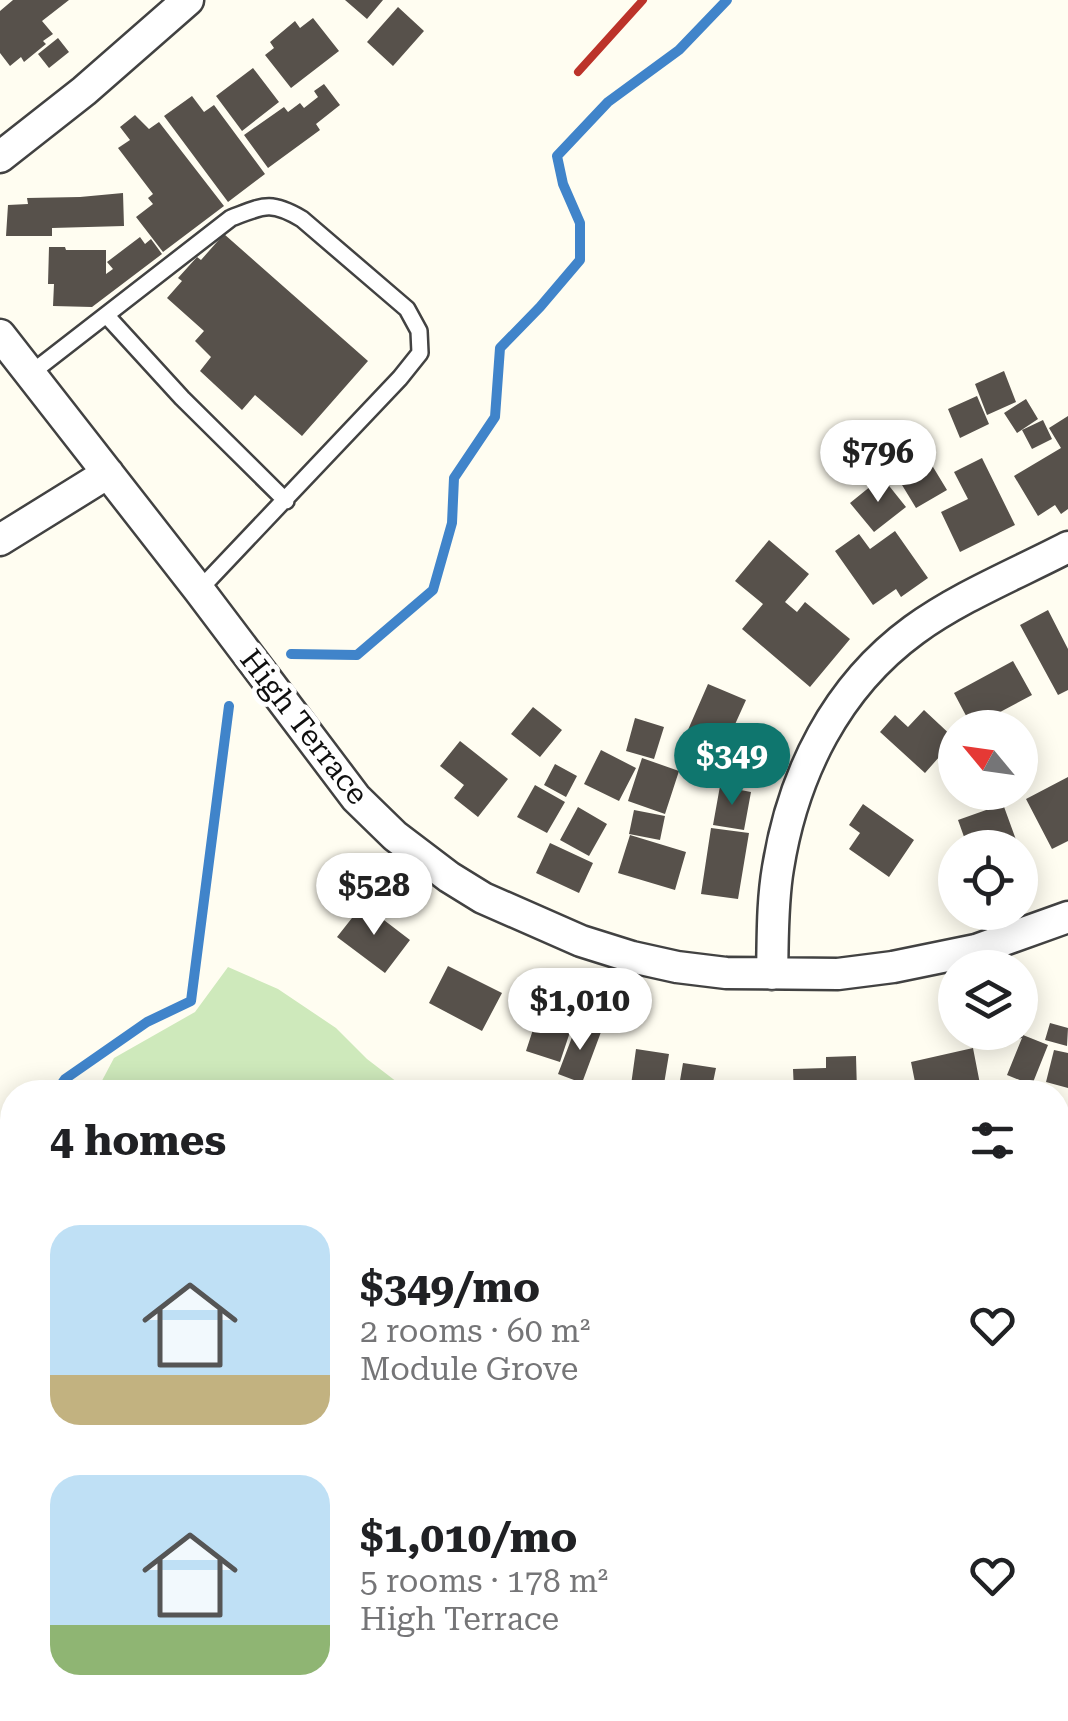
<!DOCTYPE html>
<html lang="en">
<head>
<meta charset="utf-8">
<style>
	:root { --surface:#fff; --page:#f6f6f6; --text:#202124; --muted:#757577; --accent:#0f766e }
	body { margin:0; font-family:"Roboto Serif",serif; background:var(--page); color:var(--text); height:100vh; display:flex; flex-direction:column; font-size:38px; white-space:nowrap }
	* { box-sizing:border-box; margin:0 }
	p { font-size:32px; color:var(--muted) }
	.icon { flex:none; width:55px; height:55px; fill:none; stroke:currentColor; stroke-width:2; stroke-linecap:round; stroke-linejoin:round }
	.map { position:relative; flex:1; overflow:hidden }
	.side { position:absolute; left:0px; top:1080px; width:1070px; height:642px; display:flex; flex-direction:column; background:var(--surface); border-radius:40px 40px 0 0; box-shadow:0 5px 25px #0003 }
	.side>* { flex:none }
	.needle { width:65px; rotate:299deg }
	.fabs { position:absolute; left:938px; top:710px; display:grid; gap:20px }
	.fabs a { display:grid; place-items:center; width:100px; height:100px; border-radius:50%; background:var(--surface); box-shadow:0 5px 25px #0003; font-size:50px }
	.price { position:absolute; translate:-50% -85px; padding:0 22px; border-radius:35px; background:#fff; color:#222; font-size:32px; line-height:65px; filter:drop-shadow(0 2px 5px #0008) }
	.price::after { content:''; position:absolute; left:50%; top:60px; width:30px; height:22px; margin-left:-15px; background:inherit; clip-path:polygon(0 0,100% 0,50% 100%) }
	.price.current { background:var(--accent); color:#fff }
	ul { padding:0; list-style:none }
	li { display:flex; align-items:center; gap:30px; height:250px; padding:0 50px }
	li span { display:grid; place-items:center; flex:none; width:280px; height:200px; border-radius:30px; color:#555 }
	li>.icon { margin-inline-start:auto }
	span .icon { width:120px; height:120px; fill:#fffc; stroke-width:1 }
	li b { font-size:42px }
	h2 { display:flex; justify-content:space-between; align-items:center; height:120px; padding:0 50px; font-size:42px }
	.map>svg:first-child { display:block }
	.green { fill:#cee9bb }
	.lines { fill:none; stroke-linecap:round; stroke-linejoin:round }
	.stream { stroke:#4084ca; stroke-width:10 }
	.building { fill:#57514b }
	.service-casing { stroke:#424242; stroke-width:20 }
	.minor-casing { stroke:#424242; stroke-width:35 }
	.trunk-casing { stroke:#202020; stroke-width:55 }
	.service { stroke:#fff; stroke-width:15 }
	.minor { stroke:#fff; stroke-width:30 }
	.trunk { stroke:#f2c964; stroke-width:50 }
	.rail { stroke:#bc332a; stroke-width:8 }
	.labels { text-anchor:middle; stroke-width:10; stroke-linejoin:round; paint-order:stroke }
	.street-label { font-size:30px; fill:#0f0f0f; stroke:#fff }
</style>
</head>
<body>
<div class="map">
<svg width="1068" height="1721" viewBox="0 0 1068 1721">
	<rect width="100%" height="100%" fill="#fffdf1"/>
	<path class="green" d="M228 967 278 989 336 1028 367 1059 410 1092H96L114 1058 195 1012Z
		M1058 1180 1068 1182V1284H1058Z"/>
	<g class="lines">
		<path class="stream" d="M291 654 357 655 433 590 452 523 454 478 495 417 500 348 540 307 580 260V223L563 184 557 156 608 102 679 50 727 0
			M56 1092 65 1079 147 1022 191 1001 229 706
			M0 1171 12 1154"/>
	</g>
	<path class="building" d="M13 0H69L42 21 53 34 43 41 46 44 24 62 21 57 10 66 0 53V11Z
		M345 0H383L367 19Z
		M398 7 424 31 393 66 367 42Z
		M313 18 339 51 291 88 265 55 274 48 270 42 295 21 300 28Z
		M58 38 69 52 49 68 38 54Z
		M253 68 279 102 242 131 216 96Z
		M324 84 340 105 316 124 320 130 268 168 244 135 284 107 288 112 300 103 304 108 318 97 314 91Z
		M192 96 204 112 214 105 265 174 228 202 164 116Z
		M135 115 149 129 159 122 224 206 163 252 136 217 153 204 148 198 153 194 118 148 130 140 120 127Z
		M123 193 124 226 52 228V236H6L8 205 28 204 27 198 80 197Z
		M224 234 368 361 302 436 255 395 242 410 200 371 211 357 195 341 204 331 167 298 182 281 178 278 197 257 201 260Z
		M140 237 145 244 151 239 162 254 92 307 53 306 54 284H48L49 247H65L66 250H106V274L113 269 107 262Z
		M1004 371 1016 402 987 415 975 384Z
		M977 396 989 424 960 438 948 409Z
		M1026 399 1038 419 1017 433 1004 413Z
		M1068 416V509L1061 514 1055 505 1038 516 1014 476 1061 448 1049 428Z
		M1043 420 1052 439 1032 449 1022 430Z
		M982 458 1015 525 960 552 941 512 968 499 954 472Z
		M930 462 947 490 916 508 899 480Z
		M882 477 906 507 874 532 850 503Z
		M895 531 928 578 901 597 896 589 873 605 835 551 859 534 870 549Z
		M769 540 809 574 785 602 797 612 805 602 850 639 810 687 742 629 763 604 735 581Z
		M1048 610 1068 649V690L1058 695 1020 625Z
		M1013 661 1032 695 972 727 954 693Z
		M708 684 746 700 732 731 776 750 764 776 758 773 756 777 710 757 713 752 684 739Z
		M533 707 562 730 540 757 511 734Z
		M924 710 955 739 925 773 880 732 895 715 908 727Z
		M635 718 664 727 654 759 626 751Z
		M460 741 508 779 478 817 454 798 464 785 440 766Z
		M601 750 636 768 619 801 584 784Z
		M642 758 679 771 665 814 628 801Z
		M555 764 577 776 566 797 544 785Z
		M1068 777V841L1052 849 1026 799Z
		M535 785 565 802 547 833 517 817Z
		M720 786 751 792 744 830 713 825Z
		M863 804 914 840 889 877 849 849 860 833 849 825Z
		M1003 804 1019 848H968L958 820Z
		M578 807 607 824 589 856 560 840Z
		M634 810 665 816 660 840 629 834Z
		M711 828 749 833 738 899 701 894Z
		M630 835 686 852 675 890 618 873Z
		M550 843 593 863 579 893 536 873Z
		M363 904 410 940 385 973 337 937Z
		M448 966 502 993 482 1031 429 1003Z
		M543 999 577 1011 560 1062 526 1051Z
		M1050 1023 1068 1028 1067 1046 1045 1040Z
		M577 1024 601 1032 582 1083 558 1074Z
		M996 1032H1021L1022 1037 1023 1035 1048 1045 1032 1085 1007 1075 1022 1038 998 1043Z
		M973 1048 980 1084 941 1092H917L911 1062Z
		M636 1049 669 1054 663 1090 631 1085Z
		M1054 1050 1068 1053V1088L1046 1082Z
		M856 1056 857 1092H794L793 1069 826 1068V1057Z
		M683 1063 716 1068 711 1092H678Z
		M1068 1129V1164L1065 1167 1058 1158V1138Z
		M1068 1643V1685H1058V1644Z
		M913 1710H945L941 1721 924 1719 925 1716 912 1713Z"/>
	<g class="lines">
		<g class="service-casing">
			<path id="service" d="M107 316 182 398 286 501
				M30 374 231 218C263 206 270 200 302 219L407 309 419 331 420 353 400 378 199 590"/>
		</g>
		<g class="minor-casing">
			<path id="minor" d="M0 157 84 91 188 0
				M0 335 199 590 356 798 395 836 449 877 483 898 581 941 632 957 677 967 726 973 838 974 893 967 976 950 1068 917
				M0 540 108 473
				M772 974C773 939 772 903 778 868 793 774 836 687 914 630 959 597 1018 573 1068 547
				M0 1712 42 1721"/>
		</g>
		<g class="trunk-casing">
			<path id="trunk" d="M0 1457 12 1460
				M1058 1598H1068"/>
		</g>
		<use href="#service" class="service"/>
		<use href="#minor" class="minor"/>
		<use href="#trunk" class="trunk"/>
		<path class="rail" d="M578 72 643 0"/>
	</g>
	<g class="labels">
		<g class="street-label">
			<text transform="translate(304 727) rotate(52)" y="10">High Terrace</text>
		</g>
	</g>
</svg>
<div class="fabs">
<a><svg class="needle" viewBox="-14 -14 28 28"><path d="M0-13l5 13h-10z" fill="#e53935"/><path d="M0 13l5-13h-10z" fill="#757577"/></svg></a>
<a><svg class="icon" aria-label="locate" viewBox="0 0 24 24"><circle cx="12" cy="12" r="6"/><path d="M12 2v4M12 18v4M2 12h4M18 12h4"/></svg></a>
<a><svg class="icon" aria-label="layers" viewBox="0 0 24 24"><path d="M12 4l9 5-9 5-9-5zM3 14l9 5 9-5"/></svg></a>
</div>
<b class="price" style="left:878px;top:505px">$796</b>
<b class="price current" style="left:732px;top:808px">$349</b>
<b class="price" style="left:374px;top:938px">$528</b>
<b class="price" style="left:580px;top:1053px">$1,010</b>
<section class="side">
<h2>4 homes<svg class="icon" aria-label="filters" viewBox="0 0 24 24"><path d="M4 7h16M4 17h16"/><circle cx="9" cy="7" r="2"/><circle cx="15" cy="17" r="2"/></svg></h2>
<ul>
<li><span style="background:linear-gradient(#bfe0f5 75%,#c2b280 0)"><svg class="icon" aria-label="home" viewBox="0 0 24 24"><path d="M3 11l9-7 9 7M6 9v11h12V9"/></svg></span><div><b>$349/mo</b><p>2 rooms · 60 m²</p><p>Module Grove</p></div><svg class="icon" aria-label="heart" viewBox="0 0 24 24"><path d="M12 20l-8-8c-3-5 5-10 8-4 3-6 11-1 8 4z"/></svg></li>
<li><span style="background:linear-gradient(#bfe0f5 75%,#8fb573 0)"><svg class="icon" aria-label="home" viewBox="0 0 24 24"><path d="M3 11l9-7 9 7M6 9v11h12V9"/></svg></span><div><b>$1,010/mo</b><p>5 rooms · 178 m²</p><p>High Terrace</p></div><svg class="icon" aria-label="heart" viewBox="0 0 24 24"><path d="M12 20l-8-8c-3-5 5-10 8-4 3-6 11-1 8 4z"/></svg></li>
</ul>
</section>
</div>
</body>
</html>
